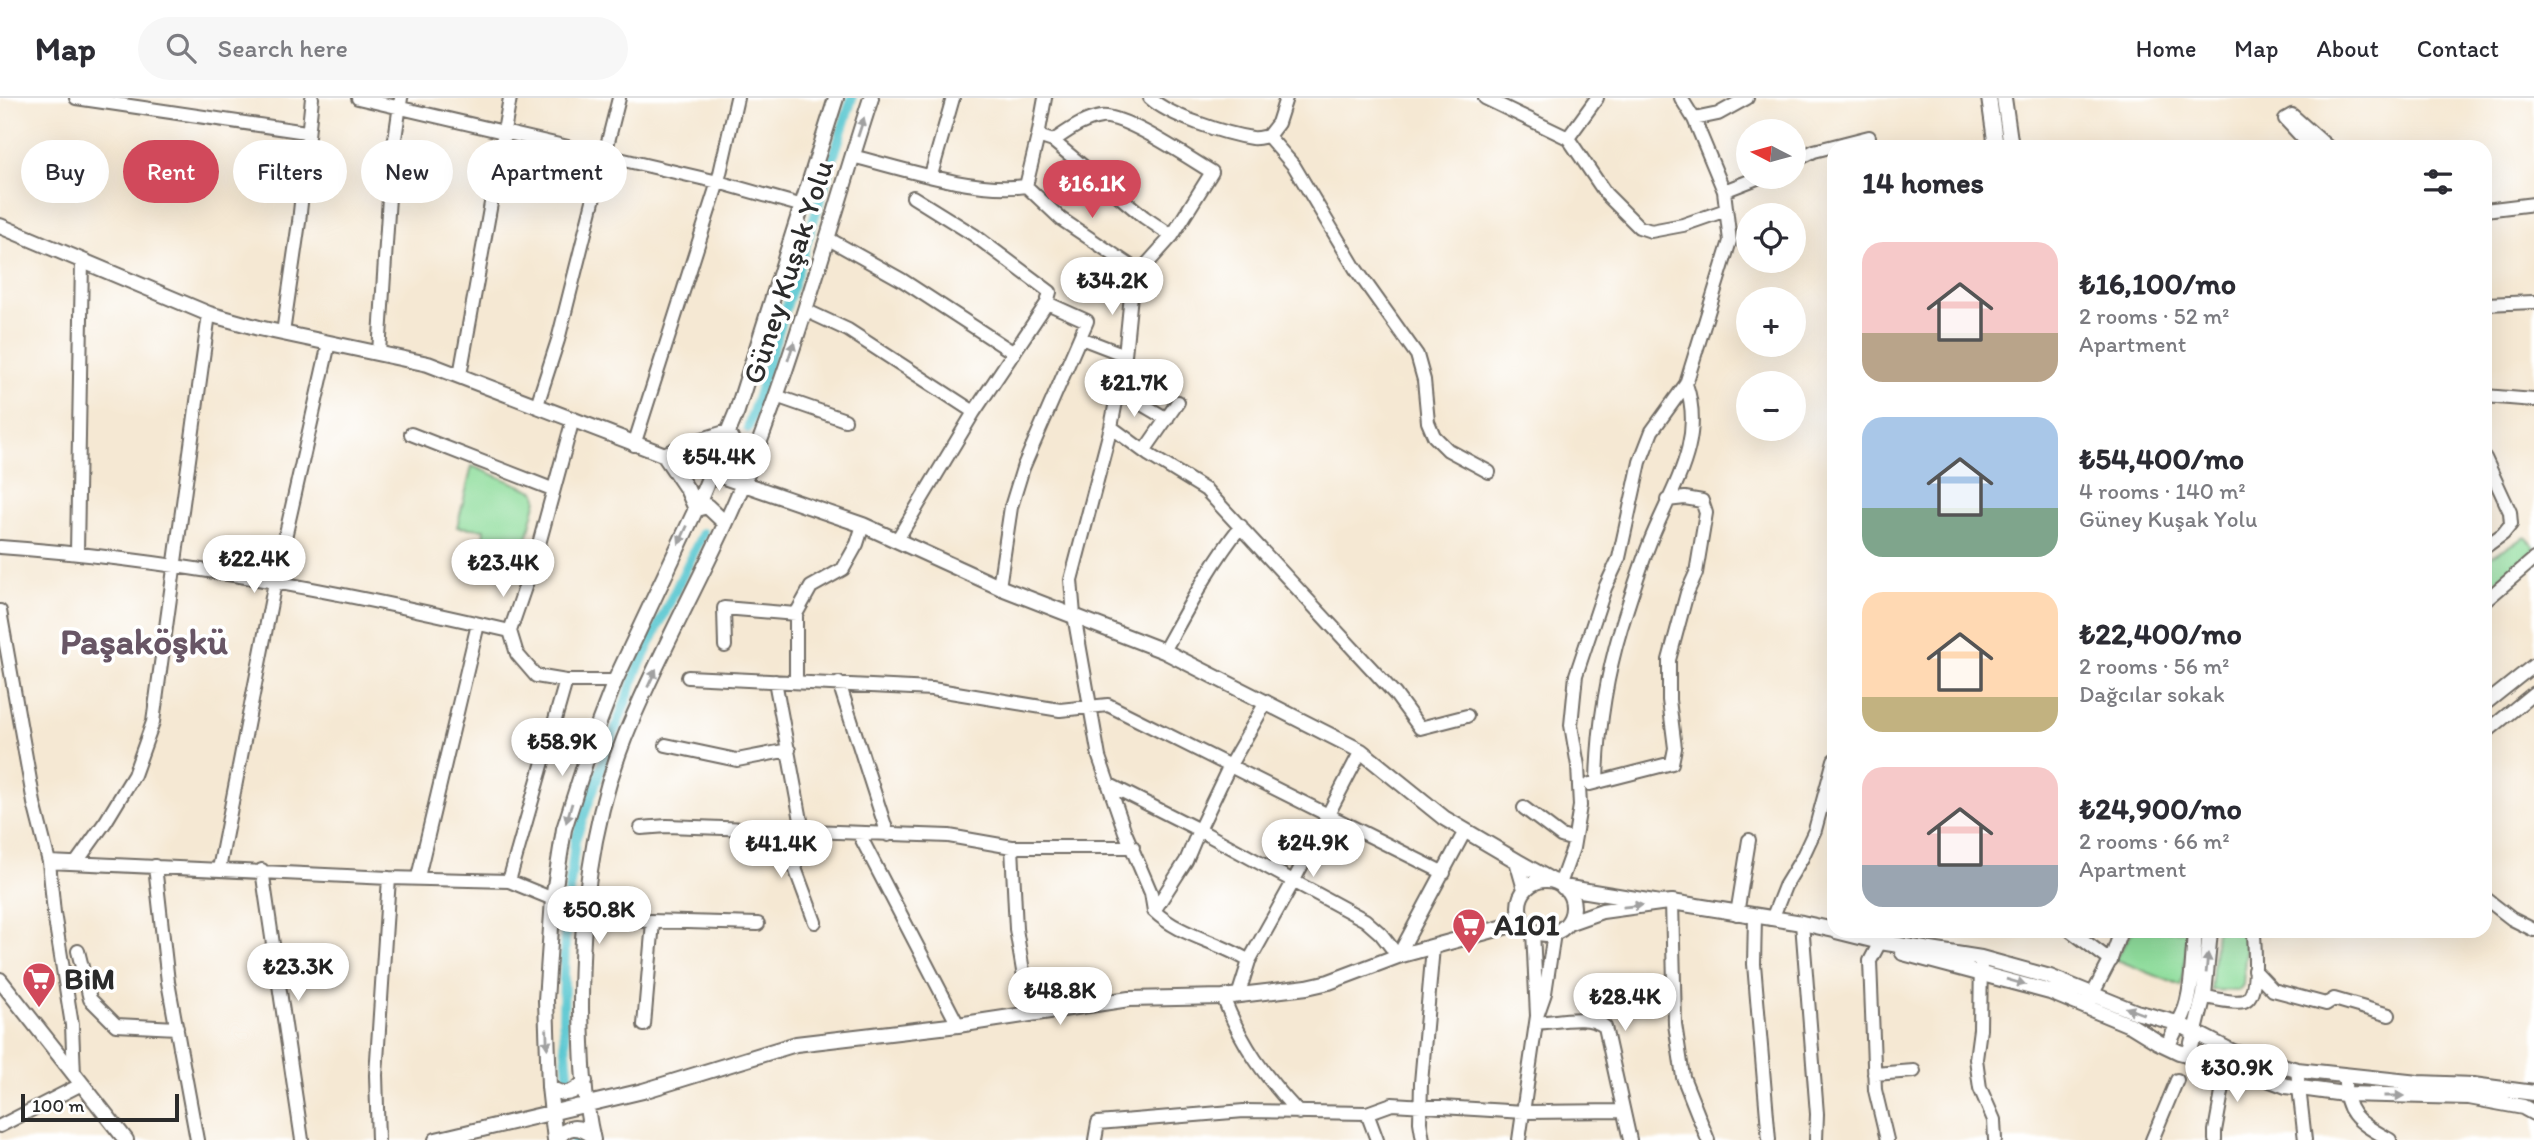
<!DOCTYPE html>
<html lang="en">
<head>
<meta charset="utf-8">
<style>
	:root { --surface:#fff; --page:#f7f7f7; --text:#2b2b33; --muted:#7c7c81; --line:#e1e1e2; --accent:#d1495b }
	body { margin:0; font-family:Itim,sans-serif; background:var(--page); color:var(--text); height:100vh; display:flex; flex-direction:column; font-size:26px; white-space:nowrap }
	* { box-sizing:border-box; margin:0 }
	p { font-size:23px; color:var(--muted) }
	.icon { flex:none; width:38px; height:38px; fill:none; stroke:currentColor; stroke-width:2; stroke-linecap:round; stroke-linejoin:round }
	.map { position:relative; flex:1; overflow:hidden }
	.details { position:absolute; left:1827px; top:42px; width:665px; height:798px; display:flex; flex-direction:column; background:var(--surface); border-radius:21px; box-shadow:0 7px 28px #0002 }
	.details>* { flex:none }
	.banner { position:absolute; left:21px; top:42px; width:665px; height:63px; display:flex; gap:14px }
	.needle { width:46px; rotate:276deg }
	.buttons { position:absolute; left:1736px; top:21px; display:grid; gap:14px }
	.buttons a { display:grid; place-items:center; width:70px; height:70px; border-radius:50%; background:var(--surface); box-shadow:0 7px 28px #0002; font-size:35px }
	.scale { position:absolute; left:21px; bottom:18px; width:158px; box-sizing:border-box; padding-left:7px; border:4px solid #2b2b2b; border-top:0; font-size:19px; line-height:24px; white-space:nowrap; color:#2b2b2b; -webkit-text-stroke:5px #fff; paint-order:stroke }
	.price { position:absolute; translate:-50% -60px; padding:0 16px; border-radius:24px; background:#fff; color:#222; font-size:23px; line-height:46px; filter:drop-shadow(0 2px 4px #0008) }
	.price::after { content:''; position:absolute; left:50%; top:42px; width:21px; height:16px; margin-left:-10px; background:inherit; clip-path:polygon(0 0,100% 0,50% 100%) }
	.price.selected { background:var(--accent); color:#fff }
	ul { padding:0; list-style:none }
	li { display:flex; align-items:center; gap:21px; height:175px; padding:0 35px }
	li span { display:grid; place-items:center; flex:none; width:196px; height:140px; border-radius:21px; color:#555 }
	li>.icon { margin-inline-start:auto }
	span .icon { width:84px; height:84px; fill:#fffc; stroke-width:1 }
	li b { font-size:30px }
	h2 { display:flex; justify-content:space-between; align-items:center; height:84px; padding:0 35px; font-size:30px }
	.pill { padding:0 24px; border-radius:32px; background:var(--surface); box-shadow:0 7px 28px #0002; font-size:24px; line-height:63px }
	.pill.selected { background:var(--accent); color:#fff }
	header { display:flex; align-items:center; gap:42px; box-sizing:border-box; height:98px; padding:0 35px; background:var(--surface); border-bottom:2px solid var(--line) }
	header strong { font-size:33px }
	nav { display:flex; gap:38px; margin-inline-start:auto; font-size:24px }
	.search { width:490px; height:63px; background:var(--page); display:flex; align-items:center; gap:18px; box-sizing:border-box; padding:0 24px; border-radius:38px; color:var(--muted); font-size:26px }
	.map>svg:first-child { display:block }
	.green { fill:#8fdd9c; stroke:#5d8464; stroke-width:2 }
	.lines { fill:none; stroke-linecap:round; stroke-linejoin:round }
	.canal { stroke:#5bc8d1; stroke-width:10 }
	.minor-casing { stroke:#726d66; stroke-width:16 }
	.major-casing { stroke:#726d66; stroke-width:18 }
	.minor { stroke:#fff; stroke-width:12 }
	.major { stroke:#fff; stroke-width:14 }
	.oneway { fill:#a0a0a0 }
	.labels { text-anchor:middle; stroke-width:7; stroke-linejoin:round; paint-order:stroke }
	.street-label { font-size:30px; fill:#2b2b2b; stroke:#fff }
	.poi-label { font-size:30px; font-weight:bold; fill:#2b2b2b; stroke:#fff; text-anchor:start }
	.district-label { font-size:37px; font-weight:bold; fill:#685665; stroke:#fff }
</style>
</head>
<body>
<header>
<strong>Map</strong>
<div class="search"><svg class="icon" aria-label="search" viewBox="0 0 24 24"><circle cx="10" cy="10" r="6"/><path d="M15 15l6 6"/></svg>Search here</div>
<nav><a>Home</a><a>Map</a><a>About</a><a>Contact</a></nav>
</header>
<div class="map">
<svg width="2534" height="1042" viewBox="0 0 2534 1042">
	<rect width="100%" height="100%" fill="#fff"/>
	<filter id="ink" filterUnits="userSpaceOnUse"><feTurbulence type="fractalNoise" baseFrequency=".0143" numOctaves="2"/><feDisplacementMap in="SourceGraphic" scale="14" xChannelSelector="R" yChannelSelector="G"/><feConvolveMatrix kernelMatrix="1 2 1 2 8 2 1 2 1" color-interpolation-filters="sRGB"/></filter>
	<filter id="wash" filterUnits="userSpaceOnUse"><feTurbulence type="fractalNoise" baseFrequency=".00686" numOctaves="4" result="noise"/><feDisplacementMap in="SourceGraphic" scale="28" xChannelSelector="R" yChannelSelector="G"/><feGaussianBlur stdDeviation="1.57" result="paint"/><feColorMatrix in="noise" values="0 0 0 0 0 0 0 0 0 0 0 0 0 0 0 0 0 1.4 0 .05"/><feComposite in="paint" operator="in"/></filter>
	<g filter="url(#wash)">
		<rect width="100%" height="100%" fill="#f5e8d3"/>
		<path class="green" d="M472 368 536 394 537 401 524 453 483 443 484 431 457 429Z
			M2526 439 2534 448V452L2485 491V461Z
			M2133 833H2189L2181 888 2115 861Z
			M2216 833H2247L2243 887 2238 893 2211 892Z"/>
		<g class="lines">
			<path class="canal" d="M748 330 852 0
				M569 985 563 920 565 834 575 742 637 572 703 435
				M574 1038 575 1042"/>
		</g>
	</g>
	<g filter="url(#ink)">
		<g class="lines">
			<g class="minor-casing">
				<path id="minor" d="M76 0 306 34
					M358 0 718 84 803 108
					M1045 0 1038 38 1053 43 1144 119 1172 138
					M1150 0C1169 18 1226 36 1252 40 1257 41 1263 39 1268 38L1278 25 1286 0
					M1485 0 1568 40 1606 96 1639 129 1651 133 1683 127 1726 112
					M1694 21 1718 16 1747 0
					M1268 38 1294 68 1355 170 1417 257 1424 282 1428 324 1434 338 1448 352 1489 374
					M1568 40 1597 0
					M1053 43C1068 33 1082 22 1101 19 1123 15 1190 61 1212 74L1172 138 1147 166 1131 197 1125 257 1111 329 1071 482 1074 517 1099 659 1125 734 1151 795 1154 813C1180 838 1218 843 1249 863
					M2311 49 2285 21 2292 17 2328 49
					M852 58C904 71 974 95 1026 88L1038 38
					M1794 63 1814 53 1869 39
					M931 77 953 0
					M1026 88 1061 121 1141 175
					M1724 93 1760 79
					M2485 112 2534 106
					M827 140 902 182 1014 255
					M2485 206 2534 204
					M805 212 848 232 974 314
					M283 235 299 124 312 0
					M1081 240 1125 257
					M379 255 391 68 401 0
					M460 277 510 0
					M1118 292 1167 321
					M776 298 845 322
					M2485 298 2534 302
					M537 307 558 242 619 0
					M573 321 536 457 510 533 517 556 536 578 566 583H615
					M1111 329 1149 357 1206 392 1395 596 1420 630 1467 618
					M411 336 552 391
					M634 347 718 84 737 0
					M1144 353 1178 304
					M2485 360 2510 414 2511 426 2503 436 2485 449
					M897 442 974 314 1047 205 1050 194 974 137 913 99
					M0 449C172 461 342 494 510 533
					M77 454 82 162
					M999 489 1011 409 1023 370 1087 223 1047 205
					M2485 503 2534 461
					M0 513 34 705 49 764 54 815 72 927 74 977
					M725 548 724 510 796 516
					M1164 553C1188 510 1210 467 1241 428
					M688 579 932 591 1060 612 1108 607 1444 775
					M775 583 803 733
					M796 583V516L811 489 843 471 857 446 863 427
					M839 585 888 737
					M2485 606 2534 567
					M2485 635 2534 595
					M666 647 737 662 789 652
					M1597 684C1598 633 1606 580 1621 530 1630 501 1639 472 1650 444 1671 391 1706 344 1686 286
					M1108 686 1199 732 1365 822 1381 836 1398 858 1465 733
					M1590 686 1672 665 1675 650 1669 602V562L1687 495 1696 475 1706 415 1702 403 1685 400 1667 402
					M1524 710 1561 738 1574 742
					M641 730 667 728 949 738 1012 749H1133
					M785 734V743L815 824
					M859 736 958 927
					M1012 749 1016 831 1030 915
					M49 764 389 780 509 783 553 801
					M76 765 106 723 134 677 153 624 209 216
					M155 768 168 884 197 1042
					M219 771 275 484 329 245
					M262 772 302 1042
					M418 779 478 526
					M509 783 566 583
					M1560 786 1573 750 1580 708 1578 668 1571 627 1576 577 1605 490 1619 460 1640 364 1652 333 1686 286 1730 143 1724 93 1694 21 1681 0
					M2485 800 2512 821 2534 832
					M1672 804 1675 926 1683 979 1708 1042
					M1154 813 1186 763 1199 732 1230 667 1265 606
					M1737 816 1749 742
					M1755 819 1754 866 1769 1042
					M1772 821 1785 788 1802 760 1815 732 1834 662
					M615 822 758 826
					M1802 825 1817 1016 1816 1042
					M1533 833 1537 918 1545 895 1554 835
					M2071 833 2111 863
					M1880 844 1870 863 1875 992 1887 1042
					M78 853 90 901 116 927 177 930
					M1981 860 1980 931 1976 961 1980 990 1994 1022 1995 1042
					M2254 872 2273 892 2326 906 2334 901 2389 917
					M1238 898 1249 863 1293 784 1361 653
					M1223 899C1242 947 1264 978 1299 1015
					M2204 899C2215 900 2233 906 2244 903 2260 898 2254 848 2254 833
					M2089 903 2111 861 2121 833
					M1536 925C1556 924 1589 915 1605 929L1630 1042
					M644 927 653 824
					M2297 972 2305 1042
					M1874 976 1914 973
					M2345 977C2343 1017 2359 1024 2390 1042
					M1367 1015 1377 1042
					M0 1028 82 986
					M378 1042 376 977 389 780
					M1095 1042 1098 1025 1244 1013 1367 1015 1392 1006 1524 1014 1623 1013
					M1423 1042 1420 1024 1421 985 1433 849
					M1519 1042 1537 918
					M2152 1042 2177 982
					M2215 1042V1033L2227 967"/>
			</g>
			<g class="major-casing">
				<path id="major" d="M1989 0 1996 49
					M2004 0 2011 49
					M0 128 209 216 259 230 428 266 712 375 863 427 999 489 1164 553 1361 653 1444 720 1517 763
					M725 425 707 408 696 411 687 391 664 357 689 346 728 334C734 351 743 354 759 346
					M1519 809a27 27 0 1 1 54 0a27 27 0 1 1-54 0Z
					M1563 789 1660 805 1602 813 1568 825
					M1525 791 1517 763 1551 782
					M1660 805 1672 804 1802 825 1834 832
					M1836 833 1880 844 1981 860 2050 879 2136 914 2177 925 2233 954 2297 972 2418 985 2473 987 2534 995
					M1903 855 2050 894 2132 928 2158 944 2179 954 2239 970 2286 988 2344 996 2469 999 2523 1009 2534 1015
					M0 882 126 1042
					M2168 948C2172 937 2178 927 2183 917 2193 896 2193 857 2195 833
					M2189 957 2204 897 2210 833
					M549 989C564 999 574 996 585 983
					M436 1042 643 993 796 946 958 927 1129 901 1223 899 1307 889 1329 884 1398 858 1523 824
					M555 1042 549 989 546 902 553 801 564 731 593 640 615 583 696 411 737 313 836 0
					M557 1042C566 1027 578 1027 592 1037
					M593 1042C583 1000 582 954 581 911 581 818 590 728 624 641 662 546 716 457 753 361 799 243 832 120 871 0"/>
			</g>
			<use href="#minor" class="minor"/>
			<use href="#major" class="major"/>
		</g>
		<defs><path id="oneway-solid" d="M-6-.8H1V-3.2L6.5 0L1 3.2V.8H-6Z" transform="scale(1.75)"/></defs>
		<g class="oneway">
			<use href="#oneway-solid" transform="translate(861 29) rotate(-72)"/>
			<use href="#oneway-solid" transform="translate(791 253) rotate(-72)"/>
			<use href="#oneway-solid" transform="translate(683 437) rotate(115)"/>
			<use href="#oneway-solid" transform="translate(652 580) rotate(-65)"/>
			<use href="#oneway-solid" transform="translate(569 715) rotate(107)"/>
			<use href="#oneway-solid" transform="translate(1633 808) rotate(-6)"/>
			<use href="#oneway-solid" transform="translate(2207 865) rotate(-85)"/>
			<use href="#oneway-solid" transform="translate(2016 884) rotate(16)"/>
			<use href="#oneway-solid" transform="translate(2135 913) rotate(-160)"/>
			<use href="#oneway-solid" transform="translate(547 941) rotate(88)"/>
			<use href="#oneway-solid" transform="translate(2394 998)"/>
		</g>
	</g>
	<defs>
		<g id="supermarket-pin" transform="scale(1.75)"><path d="M0 17L-7.5 6A9.5 9.5 0 1 1 7.5 6Z" fill="#d1495b" stroke="#fff"/><path d="M-6-5.5h2.5l.6 2H6L4.5 2H-2.5L-4.4-4H-6ZM-1.5 3.2a1.3 1.3 0 1 0 .1 0ZM3 3.2a1.3 1.3 0 1 0 .1 0Z" fill="#fff"/></g>
	</defs>
	<g fill-rule="evenodd">
		<use href="#supermarket-pin" x="1469" y="827"/>
		<use href="#supermarket-pin" x="39" y="881"/>
	</g>
	<g class="labels">
		<g class="street-label">
			<text transform="translate(788 174) rotate(-72)" y="10">Güney Kuşak Yolu</text>
		</g>
		<g class="poi-label">
			<text x="1494" y="837">A101</text>
			<text x="64" y="891">BiM</text>
		</g>
		<g class="district-label">
			<text x="144" y="556">Paşaköşkü</text>
		</g>
	</g>
</svg>
<div class="buttons">
<a><svg class="needle" viewBox="-14 -14 28 28"><path d="M0-13l5 13h-10z" fill="#e53935"/><path d="M0 13l5-13h-10z" fill="#7c7c81"/></svg></a>
<a><svg class="icon" aria-label="locate" viewBox="0 0 24 24"><circle cx="12" cy="12" r="6"/><path d="M12 2v4M12 18v4M2 12h4M18 12h4"/></svg></a>
<a>+</a>
<a>−</a>
</div>
<div class="scale">100 m</div>
<b class="price selected" style="left:1092px;top:122px">₺16.1K</b>
<b class="price" style="left:1112px;top:219px">₺34.2K</b>
<b class="price" style="left:1134px;top:321px">₺21.7K</b>
<b class="price" style="left:719px;top:395px">₺54.4K</b>
<b class="price" style="left:254px;top:497px">₺22.4K</b>
<b class="price" style="left:503px;top:501px">₺23.4K</b>
<b class="price" style="left:562px;top:680px">₺58.9K</b>
<b class="price" style="left:1313px;top:781px">₺24.9K</b>
<b class="price" style="left:781px;top:782px">₺41.4K</b>
<b class="price" style="left:599px;top:848px">₺50.8K</b>
<b class="price" style="left:298px;top:905px">₺23.3K</b>
<b class="price" style="left:1060px;top:929px">₺48.8K</b>
<b class="price" style="left:1625px;top:935px">₺28.4K</b>
<b class="price" style="left:2237px;top:1006px">₺30.9K</b>
<div class="banner">
<a class="pill">Buy</a>
<a class="pill selected">Rent</a>
<a class="pill">Filters</a>
<a class="pill">New</a>
<a class="pill">Apartment</a>
</div>
<section class="details">
<h2>14 homes<svg class="icon" aria-label="filters" viewBox="0 0 24 24"><path d="M4 7h16M4 17h16"/><circle cx="9" cy="7" r="2"/><circle cx="15" cy="17" r="2"/></svg></h2>
<ul>
<li><span style="background:linear-gradient(#f6c9c9 65%,#b9a48a 0)"><svg class="icon" aria-label="home" viewBox="0 0 24 24"><path d="M3 11l9-7 9 7M6 9v11h12V9"/></svg></span><div><b>₺16,100/mo</b><p>2 rooms · 52 m²</p><p>Apartment</p></div></li>
<li><span style="background:linear-gradient(#a9c7e8 65%,#7fa58c 0)"><svg class="icon" aria-label="home" viewBox="0 0 24 24"><path d="M3 11l9-7 9 7M6 9v11h12V9"/></svg></span><div><b>₺54,400/mo</b><p>4 rooms · 140 m²</p><p>Güney Kuşak Yolu</p></div></li>
<li><span style="background:linear-gradient(#ffd9b3 75%,#c2b280 0)"><svg class="icon" aria-label="home" viewBox="0 0 24 24"><path d="M3 11l9-7 9 7M6 9v11h12V9"/></svg></span><div><b>₺22,400/mo</b><p>2 rooms · 56 m²</p><p>Dağcılar sokak</p></div></li>
<li><span style="background:linear-gradient(#f6c9c9 70%,#9aa5b1 0)"><svg class="icon" aria-label="home" viewBox="0 0 24 24"><path d="M3 11l9-7 9 7M6 9v11h12V9"/></svg></span><div><b>₺24,900/mo</b><p>2 rooms · 66 m²</p><p>Apartment</p></div></li>
</ul>
</section>
</div>
</body>
</html>
